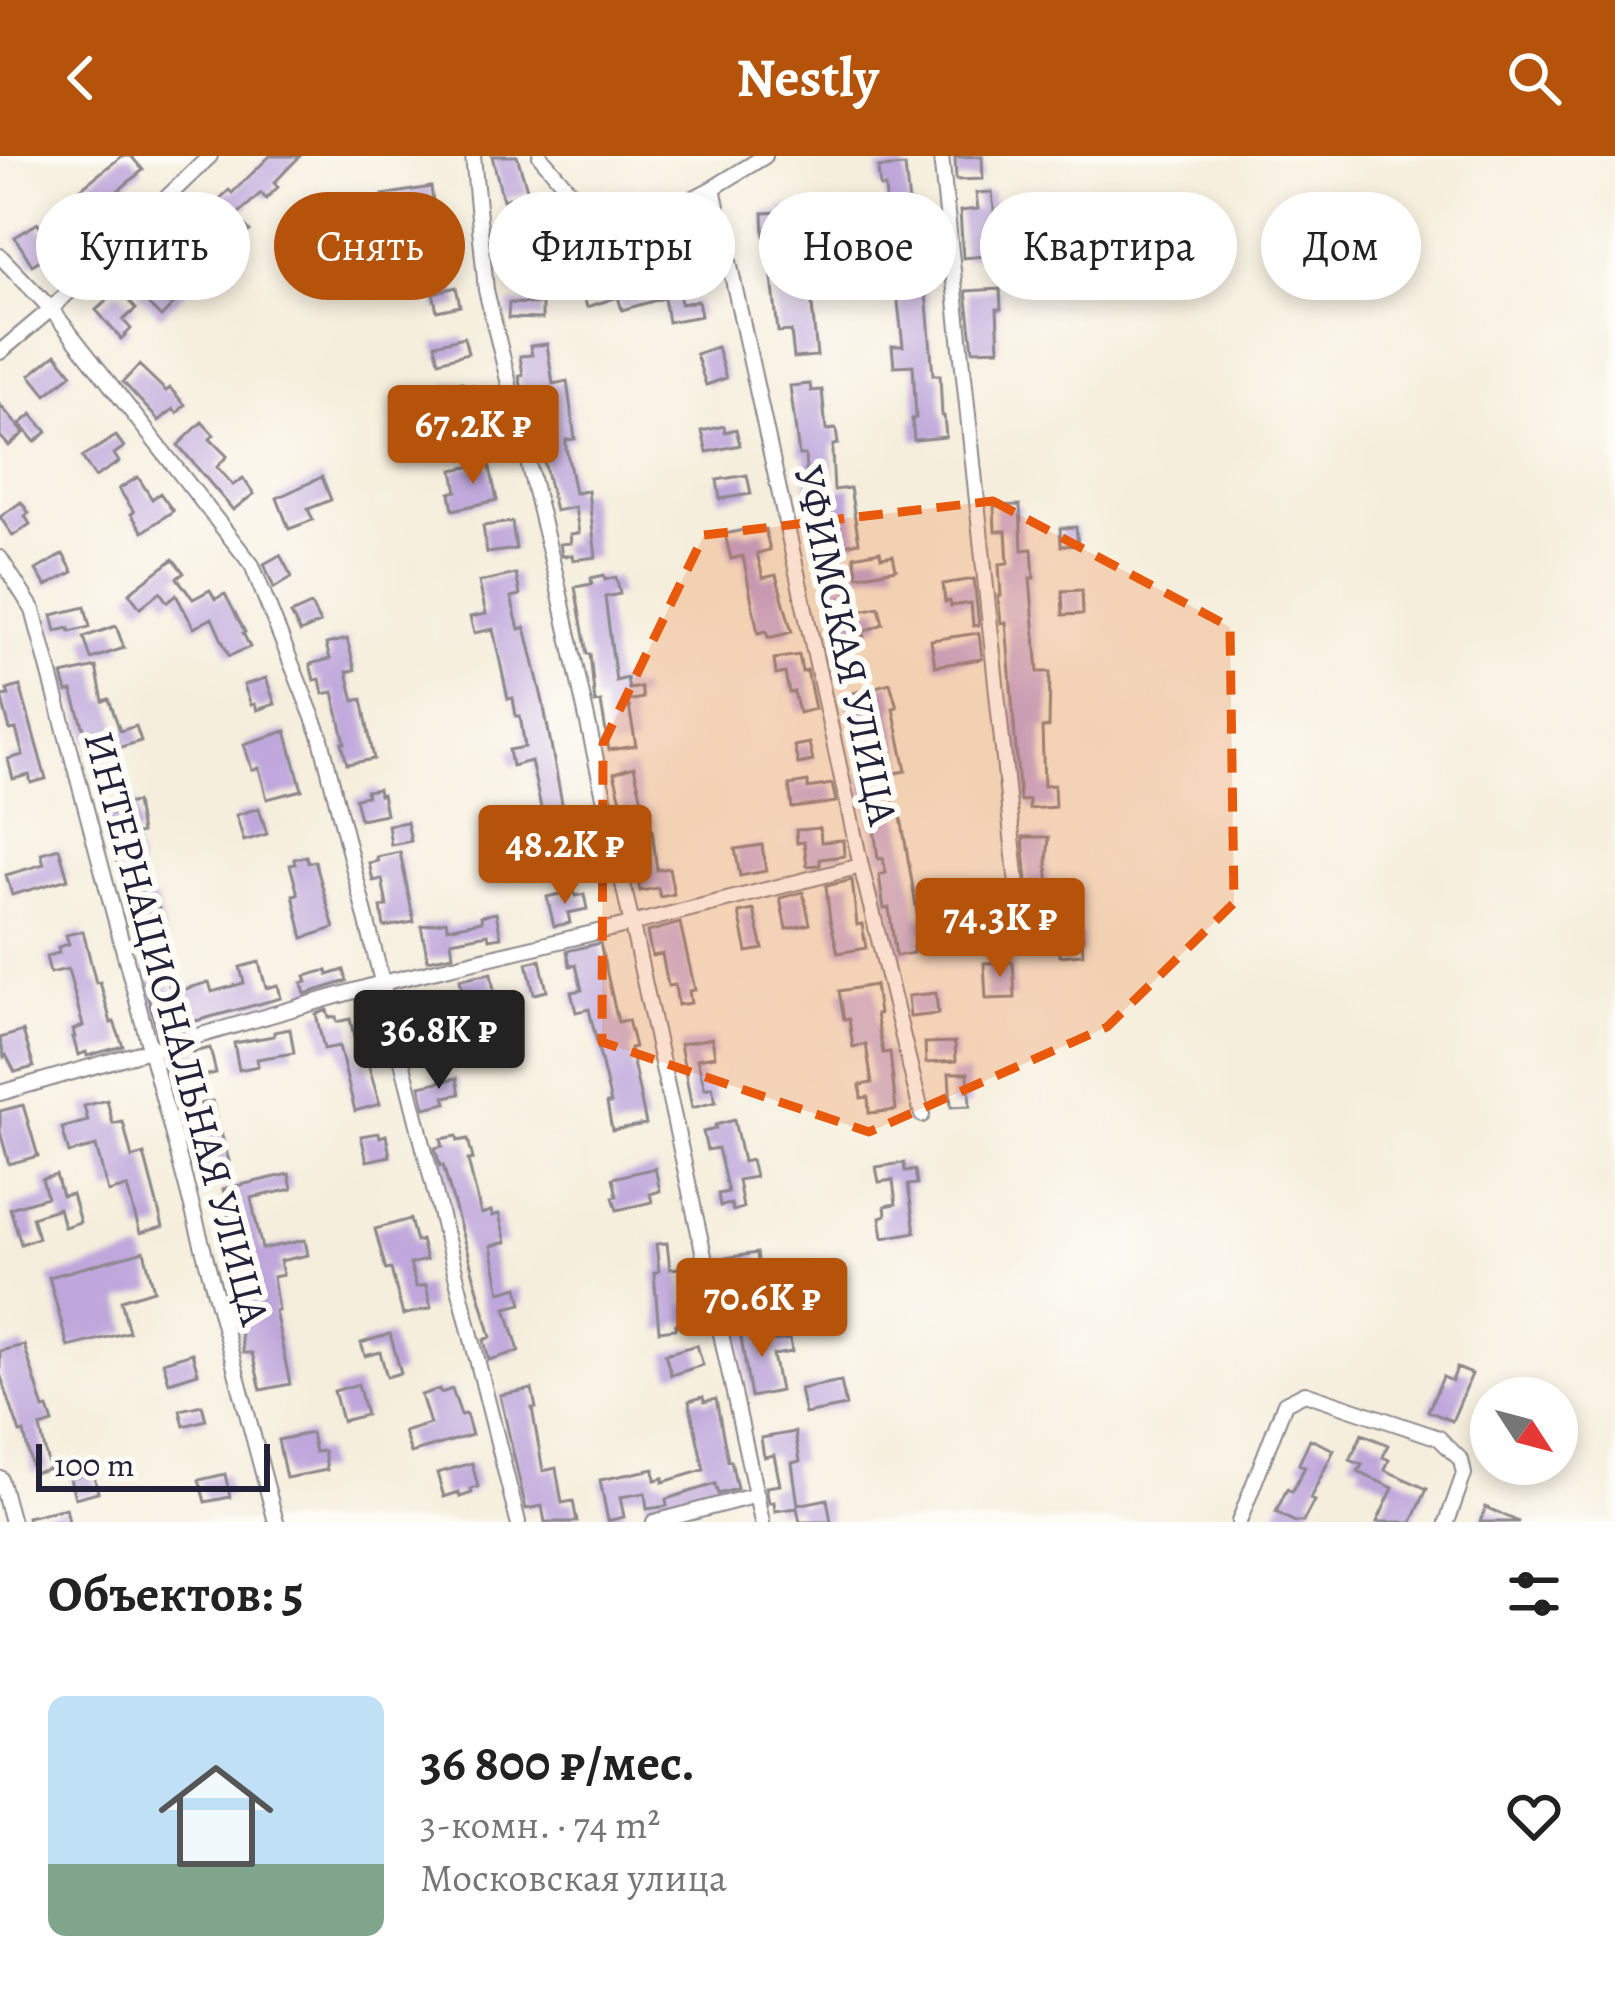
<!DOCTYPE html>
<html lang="ru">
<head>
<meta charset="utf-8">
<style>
	:root { --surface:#fff; --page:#f2f2f2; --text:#222; --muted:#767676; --accent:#b45309 }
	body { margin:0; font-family:Alegreya,serif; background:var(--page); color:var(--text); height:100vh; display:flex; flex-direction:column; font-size:45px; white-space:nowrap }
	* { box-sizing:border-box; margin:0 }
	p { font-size:39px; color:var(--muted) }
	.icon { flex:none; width:66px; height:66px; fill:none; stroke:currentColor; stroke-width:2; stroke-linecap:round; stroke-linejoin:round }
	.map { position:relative; height:1366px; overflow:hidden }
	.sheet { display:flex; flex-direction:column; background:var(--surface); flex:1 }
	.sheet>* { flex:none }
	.guide { position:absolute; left:36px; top:36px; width:1545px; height:108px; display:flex; gap:24px }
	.needle { width:78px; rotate:126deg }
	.controls { position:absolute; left:1470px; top:1221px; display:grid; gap:24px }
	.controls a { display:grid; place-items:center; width:108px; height:108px; border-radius:50%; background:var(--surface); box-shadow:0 6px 18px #0003; font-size:60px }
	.scale { position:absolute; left:36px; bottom:30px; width:234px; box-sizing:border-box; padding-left:12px; border:6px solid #22223b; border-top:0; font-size:33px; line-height:42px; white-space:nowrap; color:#22223b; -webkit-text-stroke:9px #fdfcf7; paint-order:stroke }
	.price { position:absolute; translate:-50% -102px; padding:0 27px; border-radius:12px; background:var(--accent); color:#fff; font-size:39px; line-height:78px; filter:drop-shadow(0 3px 6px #0008) }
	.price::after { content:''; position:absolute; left:50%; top:72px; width:36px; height:27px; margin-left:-18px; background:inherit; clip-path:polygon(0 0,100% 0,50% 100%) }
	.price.current { background:#222; color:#fff }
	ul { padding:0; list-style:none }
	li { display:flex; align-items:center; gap:36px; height:300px; padding:0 48px }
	li span { display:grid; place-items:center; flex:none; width:336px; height:240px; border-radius:18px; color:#555 }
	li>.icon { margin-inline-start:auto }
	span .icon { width:144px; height:144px; fill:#fffc; stroke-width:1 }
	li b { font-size:51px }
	h2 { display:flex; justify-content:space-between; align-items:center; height:144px; padding:0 48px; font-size:51px }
	.chip { padding:0 42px; border-radius:54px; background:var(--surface); box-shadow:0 6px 18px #0003; font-size:42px; line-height:108px }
	.chip.current { background:var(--accent); color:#fff }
	header { display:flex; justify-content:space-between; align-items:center; height:156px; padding:0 48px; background:var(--accent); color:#fff; font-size:54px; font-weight:700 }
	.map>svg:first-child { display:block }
	.building { fill:#bfa7db }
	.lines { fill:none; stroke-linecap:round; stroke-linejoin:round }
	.minor-casing { stroke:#8c888c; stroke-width:18 }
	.minor { stroke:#fff; stroke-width:14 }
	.marked { fill:#e8590c; fill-opacity:0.2; stroke:#e8590c; stroke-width:9; stroke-dasharray:24 15; stroke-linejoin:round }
	.labels { text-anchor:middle; stroke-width:12; stroke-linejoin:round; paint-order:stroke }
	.street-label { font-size:42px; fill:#22223b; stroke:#fdfcf7 }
</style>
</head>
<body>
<header><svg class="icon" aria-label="back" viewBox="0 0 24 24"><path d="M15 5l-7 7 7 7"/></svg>Nestly<svg class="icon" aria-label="search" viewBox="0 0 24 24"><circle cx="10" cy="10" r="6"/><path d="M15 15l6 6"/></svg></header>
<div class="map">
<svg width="1615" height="1366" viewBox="0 0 1615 1366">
	<rect width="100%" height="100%" fill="#fdfcf7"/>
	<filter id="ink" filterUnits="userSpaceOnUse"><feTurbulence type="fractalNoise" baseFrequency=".00833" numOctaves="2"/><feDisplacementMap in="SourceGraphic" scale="24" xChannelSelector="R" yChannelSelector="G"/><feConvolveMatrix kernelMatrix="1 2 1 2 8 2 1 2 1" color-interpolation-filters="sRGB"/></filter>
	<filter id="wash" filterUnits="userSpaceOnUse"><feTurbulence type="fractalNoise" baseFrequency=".004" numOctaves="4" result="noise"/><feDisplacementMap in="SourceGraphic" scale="48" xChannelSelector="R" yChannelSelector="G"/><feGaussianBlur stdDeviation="2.7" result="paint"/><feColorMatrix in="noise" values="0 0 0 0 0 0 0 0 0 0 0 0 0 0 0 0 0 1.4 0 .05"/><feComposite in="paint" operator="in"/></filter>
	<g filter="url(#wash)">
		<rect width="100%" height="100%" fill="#f6eedc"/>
		<g id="blocks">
			<path class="building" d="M122 0H131L143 14 89 59 71 40Z
				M270 0H300L274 27 278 31 266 43 261 37 236 60 250 75 237 83 161 161 138 138 215 60 209 53 229 34 232 37Z
				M492 0H517L528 36 503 44Z
				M982 0 983 23 956 24 955 1Z
				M905 10 909 48 912 47 917 101 919 100 927 147 933 219H940L942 260H944L946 281 914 284 912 263 916 262 913 209 894 210 892 190H903L896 129H890L883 84H880L878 58 887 57 885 31H880L878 12Z
				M431 31 433 46 412 50V55L386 60 383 39Z
				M992 36 999 99 963 102 960 55 978 53 976 37Z
				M781 51H794L795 56H802L803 78 764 80 763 57 782 56Z
				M38 67 44 77 52 72 60 84 52 89 55 95 32 109 15 81Z
				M536 67 544 92 534 95 538 106 512 113 502 78Z
				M441 80 445 101 440 102 441 108 428 110 427 104 414 106 410 85Z
				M645 83 651 102 698 92 703 118 677 123 681 148 698 145 701 160 668 166 664 142 622 154 618 141 587 151 580 128 588 126 585 116 623 102 620 91Z
				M801 100 805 140 811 139 817 200 794 202 791 175 778 176 770 103Z
				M456 131 460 150 437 155 433 137Z
				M1000 133 1001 153H997L999 193 973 194 966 135Z
				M119 134 136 153 123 164 131 173 121 183 96 154Z
				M509 147 542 148V163L508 162Z
				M464 181 468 197 439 205 435 188Z
				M547 188 553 228 567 225 575 283 566 284V292L575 337 588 335 596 401 573 404 572 399 562 400 560 388 571 387 570 378 579 377 575 351 555 355 542 296 538 297 527 237H523L519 220 523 219 520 200 532 199 530 190Z
				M717 191 726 222 706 229 696 198Z
				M56 198 72 218 46 239 30 219Z
				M139 209 166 235 170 232 185 249 177 257 173 253 159 265 123 226Z
				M462 226 463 231 473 229 476 246 473 247 481 282 448 288 444 268 452 266 447 228Z
				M810 228 811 235 822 234 826 274 836 273 838 288 833 289 832 296 834 334 850 332 859 386 821 394 811 332 807 333 805 299H799L790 230Z
				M0 249 24 277 9 290 0 280Z
				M32 258 47 276 35 286 20 268Z
				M202 266 214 279 210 283 227 300 217 311 233 329 243 322 254 338 233 354 178 289Z
				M724 270 725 276 736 273 740 289 707 296 702 275Z
				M116 280 124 291 114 298 119 306 95 321 82 301Z
				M489 307 497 344 453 354 450 337 457 335 453 314Z
				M747 319 751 338 720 343 717 324Z
				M138 321 152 343 160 337 173 355 143 376 131 358 134 356 119 333Z
				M322 321 331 344 308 353 313 364 289 373 277 342Z
				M21 346 29 357 25 360 30 368 13 380 0 361Z
				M1020 349 1022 394 1032 393 1034 422H1030L1038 516H1050L1049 571 1042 572 1044 630 1054 629 1055 651 1029 653V644L1020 645 1006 466 1001 467 998 440H1001L999 408 1008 407 1006 375H995L994 350Z
				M512 366 516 393 487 397 483 370Z
				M1076 371 1078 389 1061 390 1060 372Z
				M765 373 770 394 757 397 763 422 776 419 792 476 773 481H768L766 475 758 477 743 400 731 403 725 378 743 374 744 378Z
				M880 395 881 401 893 399 896 413 858 420 854 400Z
				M63 398 73 416 46 430 36 414Z
				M280 399 292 421 274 432 264 408Z
				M173 403 184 417 177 422 193 443 210 434 215 443 225 438 245 476 243 477 250 491 229 500 212 462 194 472 176 439 167 446 160 436 140 452 129 437Z
				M516 418 520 439 511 441 519 473 525 471 543 546 564 658 568 657 579 715 563 719 561 710 554 712 531 605 512 610 509 594 525 591 520 560H516L513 542 508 543 493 473 474 477 470 461 486 458 479 426Z
				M604 419 605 424 616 421 620 438 605 441 616 525 627 522 629 533 641 531 643 542 628 545 636 590 609 594 601 546 595 547 590 498H587L575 431 592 428 591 422Z
				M974 423 979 469 973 470 971 447 951 450 950 445 945 446 943 428Z
				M853 424 861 455 879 451 883 468 863 476 864 480 837 486 832 461 835 460 828 430Z
				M1082 434 1083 458 1063 459 1062 435Z
				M311 449 320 467 300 476 291 458Z
				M85 451 90 471 70 476 69 472 56 475 52 459Z
				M116 470 124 492 91 503 84 481Z
				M979 477 982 503 935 510 931 484Z
				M347 483 355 514 347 516 354 545 362 543 374 603 347 608 342 587H345L333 536 323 538 320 523 314 524 310 508 330 503 326 488Z
				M799 499 802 516 807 514 815 553 799 557 794 536 789 537 785 517 776 519 774 503Z
				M96 511 103 545 109 543 120 575 136 570 141 585 117 592 121 605 109 609 107 603 95 607 72 535 67 536 62 519Z
				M266 522 275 548 257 554 255 548 251 549 244 529Z
				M890 527 897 551 893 552 906 615 889 618 896 662 901 661 918 762 927 761 929 774 920 776 922 790 913 791V797L896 800 889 752 884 753 879 719 886 717 883 702 878 703 874 672H871L869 649H864L860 616 875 614 865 563 853 566 846 539Z
				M20 530 46 623 31 627 29 619 13 623 8 603 23 599 16 573 10 574 1 540 9 539 7 534Z
				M286 575 302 634 267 643 259 612 252 614 244 588Z
				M809 587 813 605 798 608 794 590Z
				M634 611 649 673H652L657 714 669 712 674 738 660 741 658 732 640 735 635 708H630L624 677 629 676 614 617Z
				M808 626V632L832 628 836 646 792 652 789 629Z
				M378 633 379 639 382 638 386 658 360 663 355 642 367 640 366 635Z
				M136 646 141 677 132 679 141 710 133 713 143 745 156 742 169 798 163 800 171 837 209 826 212 836 244 827 240 811 259 806 266 832 278 829 281 842 192 866 187 869V871L158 880 144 825 148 824 132 768 128 769 124 750 130 748 109 682 105 658 120 655 119 649Z
				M259 652 267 678 244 685 236 659Z
				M407 666 411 685 391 689 388 669Z
				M820 672 821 686 843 684 844 700 820 703V709L807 710 804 686 797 687 796 674Z
				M1023 681H1049L1047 707 1050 746 1057 778 1032 782Z
				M762 689 766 715 740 720 735 693Z
				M59 692 68 723 12 739 6 719 44 708 41 697Z
				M400 696 414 766 384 771 381 751 387 750 382 723 373 725 369 707 378 705 377 701Z
				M306 700 308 707 315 705 334 772 303 782 293 739 298 738 290 709 295 708 294 703Z
				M852 724 857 769 862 768 866 792 838 797 830 764 826 730Z
				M574 735 576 740 584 738 587 753 568 757 570 767 554 770 547 741Z
				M803 736 810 768 786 773 780 742Z
				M754 754 763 793 747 796 739 757Z
				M496 757 501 781 489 783 488 778 451 785 453 799 428 804 421 770 446 765 448 772 482 765 481 760Z
				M680 767 695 834 689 835 691 847 678 849 675 829 668 830 662 798 652 800 647 776Z
				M83 775 96 827 100 826 111 867 114 866 123 890 87 900 86 896 78 899 73 881H75L73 874 83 870 68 813 50 817 46 800 59 797 58 791 69 788 66 779Z
				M1082 779 1083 798 1060 800 1058 781Z
				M600 787 618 866 628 864 635 891 630 892 646 968 612 974 607 947H611L589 853 576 856 571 836 582 834 576 809 570 810 567 795Z
				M540 804 547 835 534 838 527 807Z
				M1013 806 1015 842 986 843 984 807Z
				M327 814 328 819 344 814 347 825 305 838 302 827 307 826 305 820Z
				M491 817 495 841 464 847 460 823Z
				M875 829 879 858H876L883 897 890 896 896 954 869 957 868 941 861 942 860 929 872 927 866 888 853 891 849 863H844L839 835Z
				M936 837 938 858 910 861 908 840Z
				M327 854 329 862 336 861 337 866 350 863 360 907 367 905 380 948 355 955 339 890 324 893 316 858Z
				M436 867 444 897 418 904 409 874Z
				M290 873 294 897 257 903 258 910 239 914 234 887 274 880V876Z
				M23 875 34 911 15 916 6 899 4 901 0 882Z
				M712 882 715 900 697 903 705 933 712 931 716 946 692 952 680 888Z
				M955 886 956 905 926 907 925 887Z
				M210 892 216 917 184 925 182 918 172 920 167 901 193 893V896Z
				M949 917H968L970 950 951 951Z
				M457 922 460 938 445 941 447 947 425 952 420 930Z
				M107 944 113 968 123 966 132 1002 144 998 163 1071 140 1077 127 1031 108 1036 96 990 69 997 62 972 88 965 84 950Z
				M212 945 229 1005 217 1008 218 1014 199 1019 193 994 201 992 195 964 185 967 181 952Z
				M23 949 38 1000 9 1008 0 976V955Z
				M734 964 743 1006 751 1004 755 1021 738 1024 743 1052 733 1055 731 1048 720 1050 718 1038 728 1036 718 992 707 994 703 976 716 973 715 969Z
				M379 977 380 981 386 979 390 1000 367 1005 361 980Z
				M457 980 458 985 468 983 473 1003 468 1004 481 1058 491 1055 492 1060 499 1058 506 1086 491 1090 500 1136 518 1131 522 1148 506 1152 519 1195 489 1204 484 1184 491 1181 443 1009 440 1010 435 992 443 990 441 983Z
				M904 1007 905 1015 915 1014 917 1028 908 1029 915 1076 883 1082 880 1061 886 1059 885 1050 896 1048 893 1024 879 1026 876 1011Z
				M655 1012 660 1035 650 1038 652 1046 617 1054 613 1041 617 1040 613 1022Z
				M289 1018 292 1033 251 1042 262 1093 305 1084 308 1099 280 1105 283 1119 273 1121 278 1154 275 1155 290 1228 261 1234 252 1197H243L235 1139 245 1137 223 1033Z
				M56 1019 62 1040 72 1038 80 1066 64 1071 59 1052 32 1061 38 1082 21 1088 10 1052 47 1041 42 1023Z
				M410 1063 416 1086 421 1084 426 1104 410 1108 416 1131 426 1129 431 1152 403 1159 391 1113 386 1114 375 1073Z
				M667 1087 670 1113 680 1112 684 1149 691 1148 694 1166 676 1168 675 1173 659 1175 654 1117 659 1115 656 1088Z
				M144 1095 154 1134 121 1144 129 1176 68 1191 49 1121Z
				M757 1097 759 1113H754L760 1156 738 1159 732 1117H727L725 1102Z
				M762 1169 763 1178 773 1176 774 1185 790 1183 792 1196 773 1199 780 1235 751 1241 740 1176Z
				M390 1178 401 1217 387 1221 380 1196 365 1200 361 1187Z
				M24 1189 44 1253 48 1252 53 1267 40 1271 49 1313 33 1317 24 1276 20 1277 0 1218V1195Z
				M697 1189 703 1209 671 1219 665 1198Z
				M192 1197 198 1217 169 1226 163 1206Z
				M1457 1212 1472 1218 1452 1265 1428 1255 1443 1221 1452 1225Z
				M841 1225 846 1250 805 1258 800 1233Z
				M358 1228 366 1259 342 1265 334 1235Z
				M439 1233 441 1237 452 1233 461 1259 466 1258 472 1279 411 1297 404 1276 430 1268 421 1239Z
				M532 1233 536 1252H532L543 1315 556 1312 562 1347 573 1345 577 1366H545L542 1350 526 1353 500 1239Z
				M703 1241 704 1246 716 1243 728 1305H731L737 1333 718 1338 715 1328 666 1343 667 1350 647 1353 645 1337 620 1341 624 1361 608 1365 600 1324 654 1313 655 1324 663 1322V1326L704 1314 689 1245Z
				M202 1249 206 1264 184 1270 180 1254Z
				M795 1276 800 1305 792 1307 798 1349 827 1343 831 1366H800L797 1352 775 1355 774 1346 769 1347 766 1331 780 1329 774 1299 764 1301 761 1282Z
				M311 1277 315 1296 324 1295 327 1314 286 1322 278 1284Z
				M1362 1278 1388 1289 1383 1301 1389 1304 1385 1314 1427 1333 1412 1366H1377L1393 1332 1358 1316 1362 1309 1350 1304Z
				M1310 1283 1334 1294 1310 1343 1314 1345 1303 1366H1295L1276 1356 1287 1333 1292 1336 1305 1311 1299 1308Z
				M472 1307 478 1331 471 1333 472 1337 460 1341 459 1336 444 1341 437 1317Z
				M93 1316 98 1336 75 1342 70 1322Z
				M225 1318 230 1341 205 1346 199 1324Z
				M1486 1351 1519 1366H1480Z
				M66 1352 69 1366H28L27 1361Z"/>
		</g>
	</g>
	<g filter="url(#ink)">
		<use href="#blocks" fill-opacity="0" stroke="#8c888c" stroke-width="3"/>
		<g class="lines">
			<g class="minor-casing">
				<path id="minor" d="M473 0 486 134 557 425 762 1366
					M540 0 595 65 621 74 643 69 713 32 765 0
					M941 0 1021 767
					M713 32 861 710 922 959
					M0 100 51 153 252 409 320 579 518 1366
					M0 196 51 153 210 0
					M0 402 33 454 276 1366
					M0 937 382 827 631 768 861 710
					M0 1322 12 1366
					M654 1366 757 1339
					M1239 1366 1285 1247 1305 1237 1439 1282 1461 1304 1464 1318 1447 1366"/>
			</g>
			<use href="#minor" class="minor"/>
		</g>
	</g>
	<path class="marked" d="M993 345 1230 471 1234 747 1107 871 869 976 602 886 603 588 704 379Z"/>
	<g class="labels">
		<g class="street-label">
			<text transform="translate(847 489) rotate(78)" y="15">УФИМСКАЯ УЛИЦА</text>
			<text transform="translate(178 872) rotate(75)" y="15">ИНТЕРНАЦИОНАЛЬНАЯ УЛИЦА</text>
		</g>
	</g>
</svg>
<div class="controls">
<a><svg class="needle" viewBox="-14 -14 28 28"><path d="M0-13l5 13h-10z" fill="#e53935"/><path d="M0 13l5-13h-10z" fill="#767676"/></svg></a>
</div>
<div class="scale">100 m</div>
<b class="price" style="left:473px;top:331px">67.2K ₽</b>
<b class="price" style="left:565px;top:751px">48.2K ₽</b>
<b class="price" style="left:1000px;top:824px">74.3K ₽</b>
<b class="price current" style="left:439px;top:936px">36.8K ₽</b>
<b class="price" style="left:762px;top:1204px">70.6K ₽</b>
<div class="guide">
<a class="chip">Купить</a>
<a class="chip current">Снять</a>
<a class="chip">Фильтры</a>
<a class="chip">Новое</a>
<a class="chip">Квартира</a>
<a class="chip">Дом</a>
</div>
</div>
<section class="sheet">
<h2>Объектов: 5<svg class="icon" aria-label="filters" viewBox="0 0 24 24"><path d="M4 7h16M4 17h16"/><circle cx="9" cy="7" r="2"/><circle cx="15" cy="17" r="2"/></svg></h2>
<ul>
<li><span style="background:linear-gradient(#bfe0f5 70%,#7fa58c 0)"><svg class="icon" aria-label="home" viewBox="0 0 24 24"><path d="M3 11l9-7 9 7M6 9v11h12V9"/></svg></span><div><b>36 800 ₽/мес.</b><p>3-комн. · 74 m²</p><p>Московская улица</p></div><svg class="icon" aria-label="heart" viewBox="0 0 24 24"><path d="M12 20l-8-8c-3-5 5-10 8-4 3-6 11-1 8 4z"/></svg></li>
</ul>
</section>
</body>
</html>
